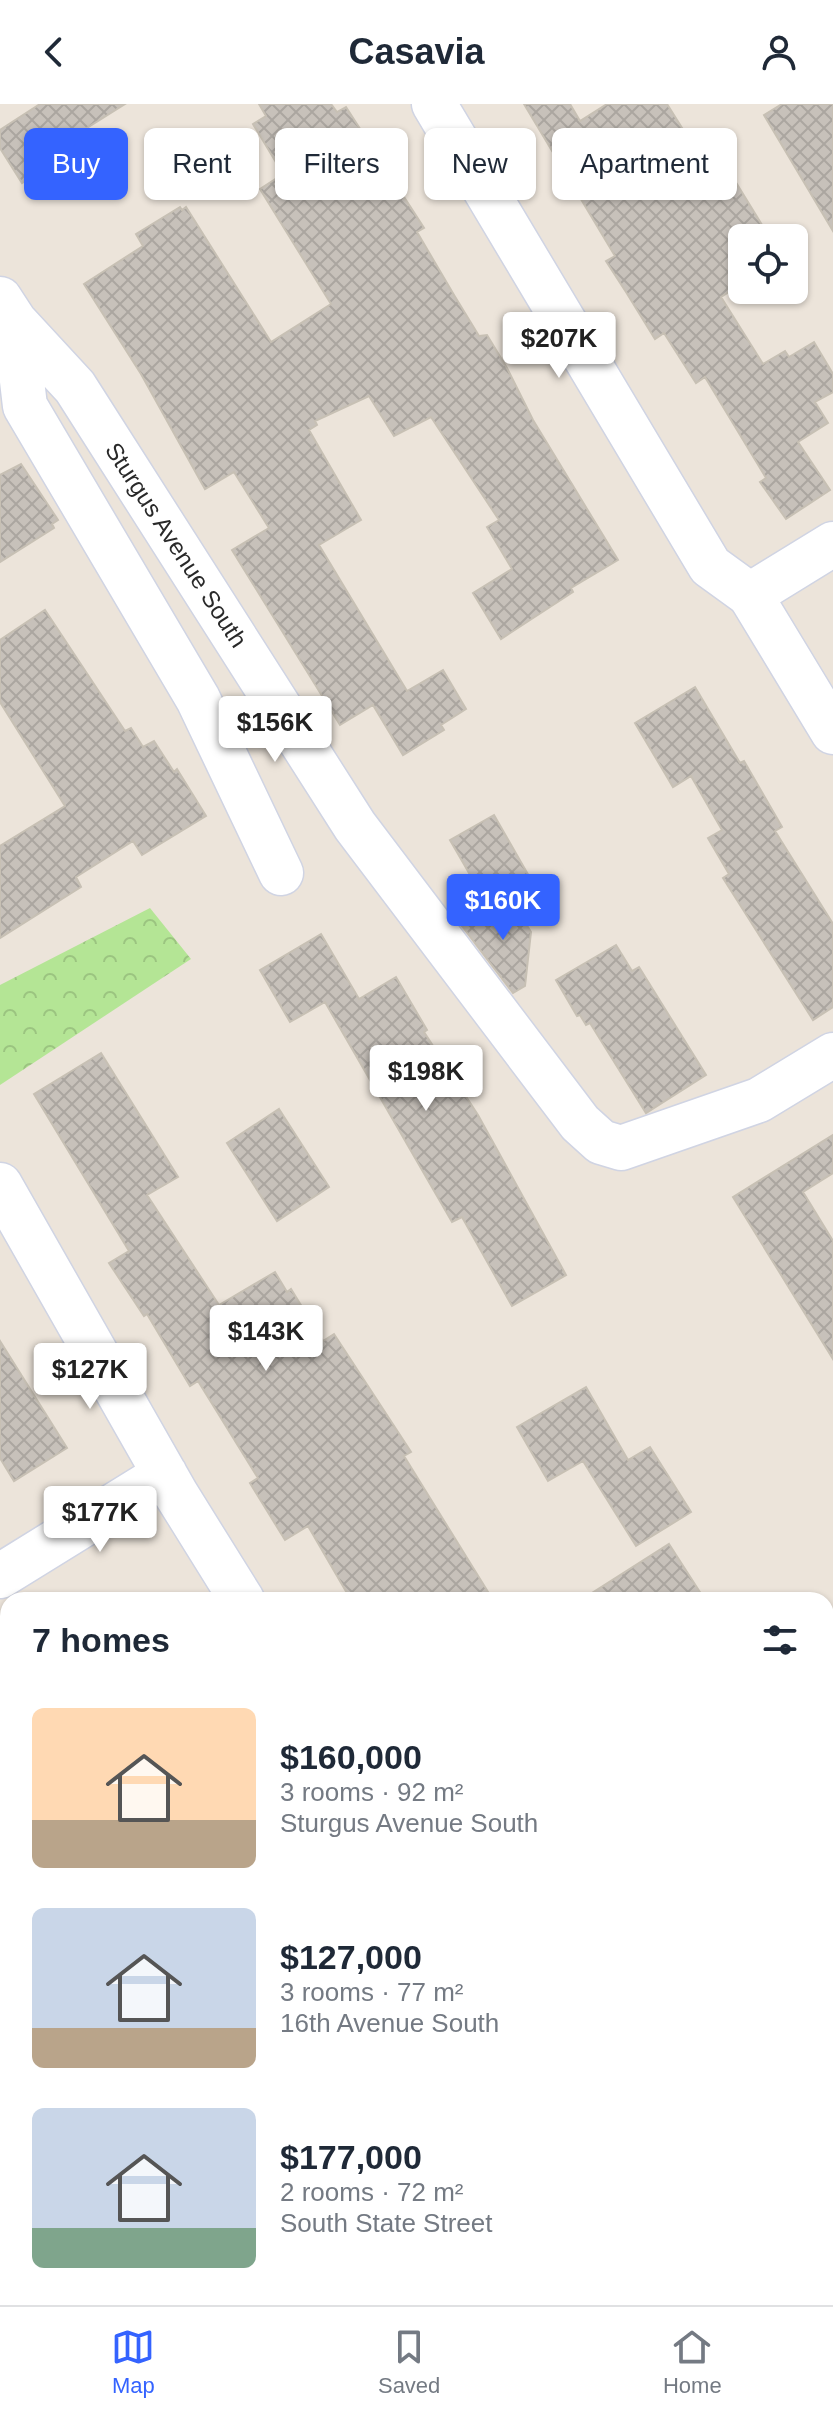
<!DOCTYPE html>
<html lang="en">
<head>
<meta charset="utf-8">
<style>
	:root { --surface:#fff; --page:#f2f2f3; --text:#1f2937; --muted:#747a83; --line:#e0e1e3; --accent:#3463ff }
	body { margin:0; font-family:Helvetica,sans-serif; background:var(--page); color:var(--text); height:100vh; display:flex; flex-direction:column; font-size:30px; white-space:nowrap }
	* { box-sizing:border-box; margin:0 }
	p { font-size:26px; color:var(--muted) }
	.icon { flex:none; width:44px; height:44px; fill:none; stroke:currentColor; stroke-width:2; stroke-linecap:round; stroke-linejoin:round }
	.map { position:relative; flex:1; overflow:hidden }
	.drawer { position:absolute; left:0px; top:1488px; width:834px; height:714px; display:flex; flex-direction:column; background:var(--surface); border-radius:24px 24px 0 0; box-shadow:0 2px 6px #0004 }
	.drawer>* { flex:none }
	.banner { position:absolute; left:24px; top:24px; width:786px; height:72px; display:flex; gap:16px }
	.buttons { position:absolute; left:728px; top:120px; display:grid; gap:16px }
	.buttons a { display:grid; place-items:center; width:80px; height:80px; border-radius:12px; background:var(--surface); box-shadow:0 2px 6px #0004; font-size:40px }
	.price { position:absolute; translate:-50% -68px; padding:0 18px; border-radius:8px; background:#fff; color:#222; font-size:26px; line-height:52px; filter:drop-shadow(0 2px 4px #0008) }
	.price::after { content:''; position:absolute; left:50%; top:48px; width:24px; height:18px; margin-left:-12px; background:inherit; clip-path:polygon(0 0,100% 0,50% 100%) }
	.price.active { background:var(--accent); color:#fff }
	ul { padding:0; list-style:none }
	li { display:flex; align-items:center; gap:24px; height:200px; padding:0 32px }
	li span { display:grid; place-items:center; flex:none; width:224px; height:160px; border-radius:12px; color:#555 }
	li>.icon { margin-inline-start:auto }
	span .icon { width:96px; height:96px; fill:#fffc; stroke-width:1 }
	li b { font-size:34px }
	h2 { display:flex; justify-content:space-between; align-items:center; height:96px; padding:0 32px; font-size:34px }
	.chip { padding:0 28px; border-radius:12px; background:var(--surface); box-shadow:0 2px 6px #0004; font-size:28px; line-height:72px }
	.chip.active { background:var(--accent); color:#fff }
	header { display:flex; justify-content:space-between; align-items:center; height:104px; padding:0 32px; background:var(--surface); font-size:36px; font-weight:700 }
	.tab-bar { display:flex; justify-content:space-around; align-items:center; height:112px; border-top:2px solid var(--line); background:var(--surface); font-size:22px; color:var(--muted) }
	.tab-bar a { display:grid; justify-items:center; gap:4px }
	.tab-bar .active { color:var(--accent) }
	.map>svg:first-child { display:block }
	.forest { fill:url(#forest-crowns) }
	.building { fill:url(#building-cross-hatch); stroke:#c7c0b4; stroke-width:2 }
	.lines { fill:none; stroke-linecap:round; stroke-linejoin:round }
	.service-casing { stroke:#d0d4e3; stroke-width:25 }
	.minor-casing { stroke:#d0d4e3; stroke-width:47 }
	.tertiary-casing { stroke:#d0d4e3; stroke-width:47 }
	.secondary-casing { stroke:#d0d4e3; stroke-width:47 }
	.service { stroke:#fff; stroke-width:22 }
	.minor { stroke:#fff; stroke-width:44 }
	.tertiary { stroke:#fff; stroke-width:44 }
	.secondary { stroke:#fff; stroke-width:44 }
	.labels { text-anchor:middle; stroke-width:6; stroke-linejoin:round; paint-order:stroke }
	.street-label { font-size:24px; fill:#292929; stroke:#fff }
</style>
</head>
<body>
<header><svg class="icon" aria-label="back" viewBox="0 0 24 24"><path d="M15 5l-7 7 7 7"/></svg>Casavia<svg class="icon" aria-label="person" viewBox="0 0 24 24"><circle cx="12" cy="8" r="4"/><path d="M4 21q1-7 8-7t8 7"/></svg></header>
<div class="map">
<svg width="833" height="2201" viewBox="0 0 833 2201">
	<defs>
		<pattern id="forest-crowns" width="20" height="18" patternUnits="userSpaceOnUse" patternTransform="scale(2)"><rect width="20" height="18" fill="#b4e595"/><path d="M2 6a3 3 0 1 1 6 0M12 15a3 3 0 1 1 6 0" fill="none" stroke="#9bc480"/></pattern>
		<pattern id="building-cross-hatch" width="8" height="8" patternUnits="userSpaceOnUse" patternTransform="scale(2)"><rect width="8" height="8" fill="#c7c1ba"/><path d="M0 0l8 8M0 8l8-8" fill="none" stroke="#aba6a0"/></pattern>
	</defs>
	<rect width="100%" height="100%" fill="#ece4da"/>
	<path class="forest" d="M150 804 191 855 0 981V881Z"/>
	<path class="building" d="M40 0H125L79 29 84 38 22 79 0 44V26Z
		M259 0H331L337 8 346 3 424 124 417 128 454 191 479 232 487 231 507 264 533 316 618 456 571 484 573 488 501 535 473 489 512 465 487 423 499 416 431 313 394 332 369 292 315 317 317 321 309 326 361 416 319 441 407 587 443 566 466 605 441 621 444 626 403 651 373 601 340 621 232 446 269 424 234 368 205 385 141 270 84 180 143 142 136 130 180 103 182 106 186 103 271 238 331 200 260 85 283 70 253 20 266 12Z
		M524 0H570L580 17 607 0H667L721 86 735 77 770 134H742V180L721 193 763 260 785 247 789 253 814 238 833 270V288L815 298 828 319 798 338 830 386 786 415 760 378 766 374 705 273 696 279 664 229 655 235 626 188 606 157 615 152Z
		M782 0H833V127L764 11Z
		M21 360 58 416 52 420 54 424 0 458V371Z
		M45 506 125 627 131 624 143 643 154 637 174 668 177 665 206 712 142 751 133 737 76 773 81 783 0 834V742L65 702 0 598V536Z
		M695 583 740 659 744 657 782 723 775 727 833 820V903L813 916 723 774 729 770 708 734 722 726 691 672 673 683 635 619Z
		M494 711 530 774 487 800 450 736Z
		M509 793 531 828 525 882 513 889 462 822Z
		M321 830 359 895 396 873 427 926 424 928 478 1011 566 1171 512 1202 462 1113 452 1118 325 898 290 918 260 866Z
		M616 841 632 867 639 863 706 971 646 1009 590 919 586 921 580 911 577 912 556 876Z
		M101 949 178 1073 147 1091 219 1201 275 1168 287 1188 291 1185 323 1237 334 1230 411 1348 404 1352 493 1496H351L308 1422 285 1436 250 1379 258 1374 198 1277 190 1282 147 1210 144 1212 109 1159 129 1147 34 990Z
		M279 1005 329 1083 277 1117 227 1039Z
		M833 1031V1069L803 1088 833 1137V1255L733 1093Z
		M0 1237 67 1344 14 1377 0 1354Z
		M586 1283 628 1356 650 1343 691 1408 636 1442 583 1357 548 1377 517 1323Z
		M669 1440 705 1496H581Z"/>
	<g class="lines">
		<g class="service-casing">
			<path id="service" d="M679 2194 683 2201"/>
		</g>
		<g class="minor-casing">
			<path id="minor" d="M434 0 710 462 750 491
				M0 195 15 218 75 283 355 722 580 1019 601 1038 621 1044 759 996 833 951
				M15 218 25 302 198 595 281 769
				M0 1081 176 1390 242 1496
				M0 1472 165 1370
				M826 1895 833 1905
				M826 2042 833 2037
				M567 2201 578 2194"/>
		</g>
		<g class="tertiary-casing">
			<path id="tertiary" d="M833 440 750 491 833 628"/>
		</g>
		<g class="secondary-casing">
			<path id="secondary" d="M0 1896 8 1904
				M327 2194 332 2201"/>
		</g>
		<use href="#service" class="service"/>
		<use href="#minor" class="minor"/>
		<use href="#tertiary" class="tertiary"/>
		<use href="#secondary" class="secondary"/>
	</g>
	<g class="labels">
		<g class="street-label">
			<text transform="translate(176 441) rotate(57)" y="8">Sturgus Avenue South</text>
		</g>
	</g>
</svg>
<div class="buttons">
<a><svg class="icon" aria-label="locate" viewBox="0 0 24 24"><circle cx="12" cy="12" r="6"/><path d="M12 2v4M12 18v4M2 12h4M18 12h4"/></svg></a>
</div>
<b class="price" style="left:559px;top:276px">$207K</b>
<b class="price" style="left:275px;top:660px">$156K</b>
<b class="price active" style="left:503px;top:838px">$160K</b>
<b class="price" style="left:426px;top:1009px">$198K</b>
<b class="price" style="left:266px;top:1269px">$143K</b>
<b class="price" style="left:90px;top:1307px">$127K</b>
<b class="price" style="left:100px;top:1450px">$177K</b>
<div class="banner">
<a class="chip active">Buy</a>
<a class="chip">Rent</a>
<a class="chip">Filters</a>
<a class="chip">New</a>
<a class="chip">Apartment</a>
</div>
<section class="drawer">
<h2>7 homes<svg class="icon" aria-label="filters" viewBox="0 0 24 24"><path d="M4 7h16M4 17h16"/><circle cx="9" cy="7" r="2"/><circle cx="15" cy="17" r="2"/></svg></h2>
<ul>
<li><span style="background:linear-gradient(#ffd9b3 70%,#b9a48a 0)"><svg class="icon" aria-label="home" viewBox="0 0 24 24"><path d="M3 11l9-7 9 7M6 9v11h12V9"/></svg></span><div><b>$160,000</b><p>3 rooms · 92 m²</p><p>Sturgus Avenue South</p></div></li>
<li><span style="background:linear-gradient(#c9d6e8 75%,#b9a48a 0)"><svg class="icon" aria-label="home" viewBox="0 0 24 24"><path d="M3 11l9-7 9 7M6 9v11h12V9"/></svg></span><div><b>$127,000</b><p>3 rooms · 77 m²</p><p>16th Avenue South</p></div></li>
<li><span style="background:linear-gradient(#c9d6e8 75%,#7fa58c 0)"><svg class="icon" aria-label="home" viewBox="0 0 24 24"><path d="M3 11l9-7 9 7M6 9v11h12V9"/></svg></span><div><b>$177,000</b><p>2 rooms · 72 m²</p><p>South State Street</p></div></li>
</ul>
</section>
</div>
<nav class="tab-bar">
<a class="active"><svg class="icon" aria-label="map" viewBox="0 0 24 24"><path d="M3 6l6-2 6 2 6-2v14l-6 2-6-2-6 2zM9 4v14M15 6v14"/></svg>Map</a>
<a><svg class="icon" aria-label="saved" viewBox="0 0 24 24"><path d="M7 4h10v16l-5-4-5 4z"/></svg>Saved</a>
<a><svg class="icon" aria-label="home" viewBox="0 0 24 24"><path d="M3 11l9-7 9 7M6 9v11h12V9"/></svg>Home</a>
</nav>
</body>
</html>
